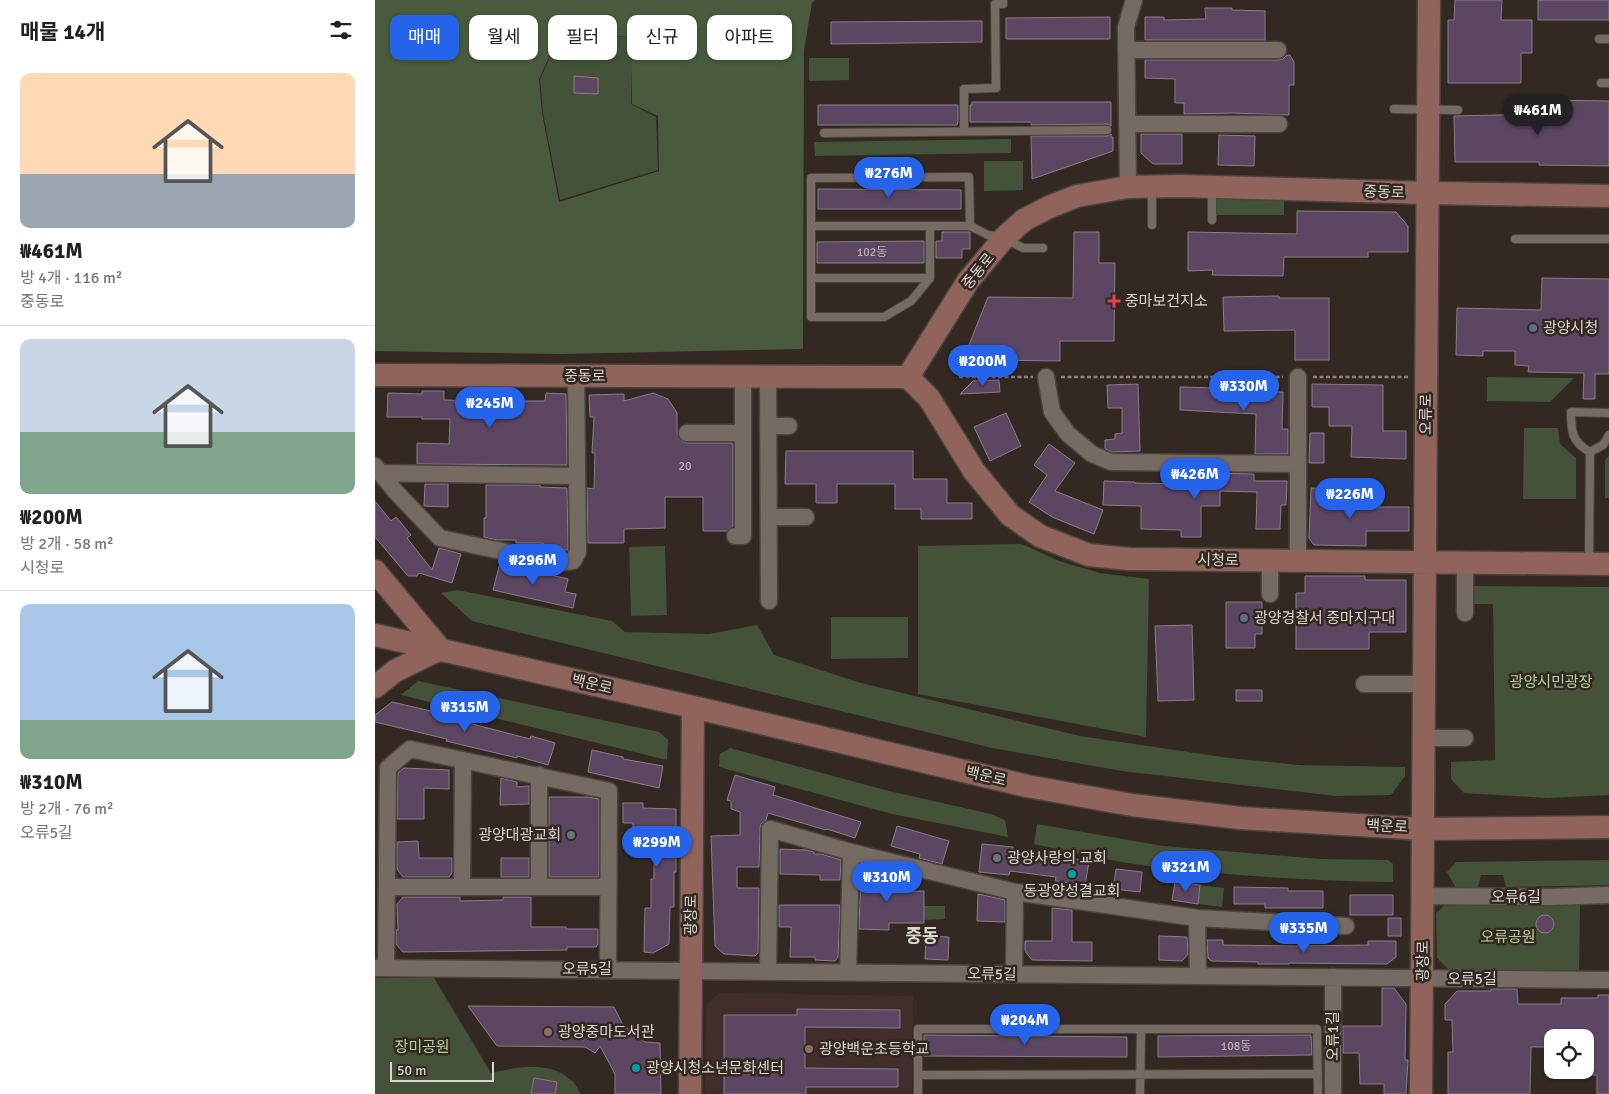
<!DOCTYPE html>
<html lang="ko">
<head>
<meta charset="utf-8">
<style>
	:root { --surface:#fff; --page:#f6f6f6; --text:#202124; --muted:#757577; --line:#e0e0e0; --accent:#2563eb }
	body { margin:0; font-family:Signika,"Noto Sans KR",sans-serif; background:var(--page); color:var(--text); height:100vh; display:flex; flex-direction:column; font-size:19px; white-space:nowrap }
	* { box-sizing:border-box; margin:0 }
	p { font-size:16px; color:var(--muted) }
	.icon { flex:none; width:28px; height:28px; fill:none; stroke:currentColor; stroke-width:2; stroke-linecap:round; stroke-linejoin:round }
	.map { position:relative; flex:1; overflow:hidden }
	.panel { display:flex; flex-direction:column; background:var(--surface); width:375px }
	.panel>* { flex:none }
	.top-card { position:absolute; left:15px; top:15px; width:475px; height:45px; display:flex; gap:10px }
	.buttons { position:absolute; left:1169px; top:1029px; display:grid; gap:10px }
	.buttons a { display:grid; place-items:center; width:50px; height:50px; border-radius:10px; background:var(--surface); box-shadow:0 1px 4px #0004; font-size:25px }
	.scale { position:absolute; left:15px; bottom:12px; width:104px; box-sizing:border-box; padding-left:5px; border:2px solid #dcd6d1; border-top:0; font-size:14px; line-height:18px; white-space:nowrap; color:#dcd6d1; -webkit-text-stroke:4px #332922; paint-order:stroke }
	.price { position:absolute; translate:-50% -42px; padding:0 11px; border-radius:18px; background:var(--accent); color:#fff; font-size:16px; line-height:32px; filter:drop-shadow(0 1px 2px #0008) }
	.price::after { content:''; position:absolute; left:50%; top:30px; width:15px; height:11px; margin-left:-8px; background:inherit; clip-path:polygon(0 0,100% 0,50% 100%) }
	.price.active { background:#222; color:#fff }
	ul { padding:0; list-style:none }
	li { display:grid; align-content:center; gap:10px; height:265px; padding:0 20px }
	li+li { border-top:1px solid var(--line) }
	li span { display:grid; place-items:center; height:155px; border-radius:10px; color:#555 }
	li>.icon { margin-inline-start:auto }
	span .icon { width:90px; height:90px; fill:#fffc; stroke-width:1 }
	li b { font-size:21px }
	h2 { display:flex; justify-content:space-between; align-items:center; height:60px; padding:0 20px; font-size:21px }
	.tag { padding:0 18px; border-radius:10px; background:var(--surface); box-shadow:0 1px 4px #0004; font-size:18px; line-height:45px }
	.tag.active { background:var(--accent); color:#fff }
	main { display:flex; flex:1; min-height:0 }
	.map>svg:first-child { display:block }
	.education { fill:#412d2c }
	.green { fill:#435238 }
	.forest { fill:#495b3c; fill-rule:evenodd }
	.building { fill:#5d4662; stroke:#867e88 }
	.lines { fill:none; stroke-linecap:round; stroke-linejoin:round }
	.lane-casing { stroke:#4c453f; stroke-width:10 }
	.street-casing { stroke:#4c453f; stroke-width:19 }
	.secondary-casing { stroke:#4c453f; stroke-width:25 }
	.path { stroke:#8a827c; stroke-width:2.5; stroke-dasharray:4 2.5; stroke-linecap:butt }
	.lane { stroke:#766b63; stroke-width:8 }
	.street { stroke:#766b63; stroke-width:16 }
	.secondary { stroke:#91645b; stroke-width:22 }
	.health-dot { fill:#e0444e; stroke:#332922; stroke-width:2 }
	.service-dot { fill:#5c6f8a; stroke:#332922; stroke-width:2 }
	.worship-dot { fill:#6b7280; stroke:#332922; stroke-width:2 }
	.culture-dot { fill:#0f9aa8; stroke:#332922; stroke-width:2 }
	.education-dot { fill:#8d6e63; stroke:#332922; stroke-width:2 }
	.labels { text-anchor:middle; stroke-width:5; stroke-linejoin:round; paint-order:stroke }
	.number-label { font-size:12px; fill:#bcb2b5 }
	.street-label { font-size:15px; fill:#dcd6d1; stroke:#332922 }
	.poi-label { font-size:15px; fill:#dcd6d1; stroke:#332922; text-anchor:start }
	.park-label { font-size:15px; fill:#b1d29a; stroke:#332922 }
	.quarter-label { font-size:18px; font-weight:bold; fill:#dcd6d1; stroke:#332922 }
</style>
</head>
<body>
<main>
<section class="panel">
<h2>매물 14개<svg class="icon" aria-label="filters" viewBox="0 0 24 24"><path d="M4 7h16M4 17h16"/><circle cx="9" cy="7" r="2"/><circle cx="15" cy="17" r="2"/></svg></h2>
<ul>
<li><span style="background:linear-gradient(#ffd9b3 65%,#9aa5b1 0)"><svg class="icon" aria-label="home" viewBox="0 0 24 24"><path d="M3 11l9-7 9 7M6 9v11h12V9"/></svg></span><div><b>₩461M</b><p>방 4개 · 116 m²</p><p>중동로</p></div></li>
<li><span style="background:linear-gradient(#c9d6e8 60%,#7fa58c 0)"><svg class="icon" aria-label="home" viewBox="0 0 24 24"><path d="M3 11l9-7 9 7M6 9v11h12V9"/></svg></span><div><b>₩200M</b><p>방 2개 · 58 m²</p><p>시청로</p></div></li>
<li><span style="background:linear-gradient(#a9c7e8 75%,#7fa58c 0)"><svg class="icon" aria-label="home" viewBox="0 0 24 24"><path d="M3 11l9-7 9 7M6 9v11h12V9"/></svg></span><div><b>₩310M</b><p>방 2개 · 76 m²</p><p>오류5길</p></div></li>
</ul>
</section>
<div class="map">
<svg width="1234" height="1094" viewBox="0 0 1234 1094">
	<rect width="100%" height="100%" fill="#332922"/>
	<path class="education" d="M344 993 538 996 537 1094H330L331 1005Z"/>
	<path class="green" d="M187 30 258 38 256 104 281 117 283 170 185 200 168 113 165 79Z
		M434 58H474V80L434 81Z
		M636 139V153L440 156 439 142Z
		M609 161H648V190L609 191Z
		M840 189 909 191V215H840Z
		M1112 377 1199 378 1175 402 1112 401Z
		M1149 428H1183L1185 444 1201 458V499H1148Z
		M1234 456V498H1230V460Z
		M647 544 684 561 725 573 774 579 771 737 543 694V546Z
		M290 546 292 615 256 616 254 547Z
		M1094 586 1234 587V795L1173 798 1089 793 1076 779V762L1120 760 1118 604H1094Z
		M82 590 237 621 250 632 334 634 382 625 399 655 486 683 705 736 854 758 924 765 1030 767V776L1016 795 960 796 747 771 617 748 97 621 66 593Z
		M456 617H533V658L456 659Z
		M43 681 284 732 293 740 292 760 26 695Z
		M355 748 510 790 616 814 630 820 633 837 517 814 344 767 345 754Z
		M662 824 788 846 946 859 1013 860 1018 864V882C948 881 878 877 809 870 759 866 709 855 659 844Z
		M1234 860V885L1131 887 1128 875H1106L1103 887 1081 888 1072 872 1081 862Z
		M825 885 849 888 847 907 823 904Z
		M1072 903 1205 904 1204 970H1074L1062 958 1061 913Z
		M549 906H570V919L549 920Z
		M0 978H59L116 1073C142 1067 175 1060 197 1081 201 1084 203 1090 206 1094H0Z"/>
	<path class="forest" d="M0 0H440L437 3 429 50 428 349 186 354 0 351ZM187 29 259 38 257 60V104L283 116 284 171 184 202 167 113 164 79Z"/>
	<path class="building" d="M1080 0H1127L1126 20H1157V53H1146V83H1073V20H1079Z
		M1163 0H1234V20H1163Z
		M830 8H857V10L890 11V40H770V17H789V20L831 19Z
		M735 17V39H631V18Z
		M607 21V42L456 44V22Z
		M912 55H915L919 62V85H914V115L858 113 809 114V103H800V79L770 78V60H903L908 59Z
		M199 76 223 78V94L199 93Z
		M1164 100 1234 101V166L1164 165V162H1080L1079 116 1164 114Z
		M597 102H736V126L732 124 656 125V122H595V105H597Z
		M443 105H583V122L582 125H443Z
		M736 134V137H738V151L657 179 656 136H732Z
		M766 134H807V164H778L766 153Z
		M844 135 880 136 879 166 843 165Z
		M443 189 586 190V209H443Z
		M922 211 1021 212 1033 226V252H993V257H909L908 276 837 275 838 270 813 271V232L922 234Z
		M567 232H595V249H587V258H561V241H567Z
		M699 232H724V263H740L739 341H685V361L613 360 594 345 613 297 698 298Z
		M549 241V263H442V242Z
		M1167 278 1234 279V374H1220V399H1208L1209 373 1153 372 1154 366 1140 365V351H1108V356L1081 355 1082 308 1166 310Z
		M904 296V298H954V360H920V330L849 331 848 297Z
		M624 380 625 392 585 394 598 381Z
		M763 384 765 451 737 452 730 449V440L740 439V434L747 433V408H733L732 385Z
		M937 384 1008 385V431H1031V459L976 457 977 426H954V407H937Z
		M805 387 876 389V392H908L907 429H913V454H880L881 414 805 410Z
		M47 391H69V400L105 401H170L171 393 191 394 192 465 42 464V443L74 444 75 419H47V417H12L13 393 47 394Z
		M278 393 293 399 302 413V433L307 441 312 443H358V526L352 531H328V497H290V528L249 529V543H213L212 488 219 489 220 453H217L219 417H215L214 395 249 394V401Z
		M631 413 646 446 615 461 599 427Z
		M935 433H949V463H934Z
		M674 444 700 463 680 491 728 510 719 534 677 517 654 502 672 475 659 465Z
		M411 451H538V479H572V503H597V519H546V509H520V484H462V503H441V484H410Z
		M832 473 879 474V481H912L911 505H906L905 529H881L882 492 845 491V506H826V537H806V530L766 529V506L728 505 729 481 760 482V483L809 484V476L832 477Z
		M50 484H73V507L49 506Z
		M111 485H165V487L192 488 193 550 168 549V543H141V540H122L109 537V518H111Z
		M936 488 966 489 965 507H1034V531H991V546L939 545 934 538Z
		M0 501 16 521 21 517 36 535 32 538 57 570 64 548 86 554 77 583 44 573 42 576H33L0 537Z
		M125 563 193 579 190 592 201 594 198 608 118 590Z
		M930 576H990V580H1031V632H994V649H921V593H930Z
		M851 602H887V634H880V648H851Z
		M817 625 819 700 783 701 780 626Z
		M861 690H887V701H861Z
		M17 702 60 712 59 714 155 739 156 736 180 743 173 765 142 756V758L71 741 72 739 0 722V715Z
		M217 750 248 757V759L288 766 284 788 213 772Z
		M29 768 74 770V789L49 788V819H22L23 773Z
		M360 775 400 787 398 795 486 822 480 838 452 829 451 830 393 813 391 820 386 824 385 828 384 867H362V888H384L383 953 380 956 349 954 340 946 336 836 365 835V812L356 809V801L352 800Z
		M126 778 142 782V787L154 786V804L125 805Z
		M174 797H212L224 799V877H174Z
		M248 803H268V808L301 809V872H299V907H295L294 944 278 953 269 952 270 908H276V879H279V841L258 842V823H248Z
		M522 826 574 841 567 864 544 858 545 854 516 846Z
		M43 841 44 858H77V873L74 877H28L22 869V842Z
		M607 844 638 847V850L714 861 709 892 698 890V883L680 881 681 877 635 871 634 875 604 872Z
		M405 849 431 850 439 852V854H446L466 860 465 880H445V875L405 874Z
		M126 858H154V877H126Z
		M741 869 767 872 765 892 738 889Z
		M486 871 514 872V892L549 891V923H514V930L484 929Z
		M800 882 825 885 823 904 797 900Z
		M859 887 913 888V891H948V908H890V904H859Z
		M603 894 630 900V922L602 921Z
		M975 895H1018V915H975Z
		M28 897H85V901L128 900V897H156V927H191V929H223V944L221 947H192V950L28 952 21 944V930H23L22 904Z
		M404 905H465L463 957 460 961 440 960V957H415L416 927H404Z
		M677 908 697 910V942H717V961L657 960 650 951V941H677Z
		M1161 924a9 9 0 1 1 18 0a9 9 0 1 1-18 0Z
		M1013 918H1026V936H1013Z
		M551 936 574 937 573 960 550 959Z
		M784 936 812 937 813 954 807 961 784 960Z
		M832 940H848V945L921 946 993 945V941H1021V957L1012 964 914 963V964H883V962L836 961 833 958Z
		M1007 988H1019L1031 1004 1030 1060H1033L1031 1094H1009V1084H985L984 1053H968V1026H1007Z
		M1116 989H1142L1143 1004H1186V998H1223V995H1234V1094H1222V1075H1210V1038H1178V1047H1156L1155 1094H1073V1052H1078L1077 1020H1070V1004L1082 991H1116Z
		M93 1006 239 1007 248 1025 270 1042 285 1043 286 1094H240V1074L225 1046 220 1053 210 1047 122 1046Z
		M422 1009 525 1010V1028L430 1027V1068L523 1069V1087H431V1094H349V1015H422Z
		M549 1035 752 1037V1057L549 1056Z
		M936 1035 937 1055 783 1057V1036Z
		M159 1078 182 1082 180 1094H156Z"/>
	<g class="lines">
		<g class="lane-casing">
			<path id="lane" d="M1224 39H1234
				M1226 83H1234
				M1019 109 1083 110
				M589 131V89L621 88 620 4H628V0
				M449 133 732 130
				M777 189V225
				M837 189V220
				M436 226H595
				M555 226V278H436V178L594 177 595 226 613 235 629 238 648 248H668
				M1140 239H1234
				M436 278V317H509L536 301 555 278
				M1215 452C1197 442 1196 432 1196 412L1234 413
				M1214 562 1215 452 1228 445 1234 435
				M543 1075 943 1074
				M543 1094V1029H942L943 1094
				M765 1094 766 1029"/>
		</g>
		<g class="street-casing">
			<path id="street" d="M751 50H903
				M752 124H904
				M753 187 751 27 759 0
				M393 377 394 601
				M671 377 677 412 693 434 717 454 736 462 923 464
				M393 426H414
				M312 433H368
				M0 466 20 491 65 538 183 563 198 561 203 552 201 376
				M5 473 202 476
				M394 517H431
				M360 536H368V377
				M895 561V594
				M923 561V377
				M1090 613V563
				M989 684H1050
				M1049 738H1090
				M13 887H233
				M87 887 88 760
				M164 887V775
				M1048 896 1175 897 1234 895
				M822 918 823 976
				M0 968 1234 980
				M11 968 13 768 35 749 234 791 233 970
				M393 971 395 829 476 852 640 892 822 918 971 926
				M473 972 476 852
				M639 974 640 892
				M958 977V1094"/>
		</g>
		<g class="secondary-casing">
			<path id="secondary" d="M0 375 533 377 593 281 629 238 649 220 674 207 702 196 753 187 805 186 1053 193 1234 196
				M533 377 554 398 599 471 635 515 665 536 714 555 754 559 1234 564
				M0 571 65 649
				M0 635 318 707 652 786 757 805 865 818 1049 829 1234 827
				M0 687 20 671 65 649
				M315 1094 318 707
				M1046 1094 1054 0"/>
		</g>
		<path class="path" d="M584 377H658
			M686 377H908
			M938 377H1035"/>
		<use href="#lane" class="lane"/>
		<use href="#street" class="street"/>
		<use href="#secondary" class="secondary"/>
	</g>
	<path class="health-dot" d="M736.5 293.5h5v5h5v5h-5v5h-5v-5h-5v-5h5z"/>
	<g class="service-dot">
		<circle cx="1158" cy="328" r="5"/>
		<circle cx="869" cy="618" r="5"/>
	</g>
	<g class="worship-dot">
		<circle cx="196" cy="835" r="5"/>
		<circle cx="622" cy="858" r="5"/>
	</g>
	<g class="culture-dot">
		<circle cx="697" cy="874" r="5"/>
		<circle cx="261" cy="1068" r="5"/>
	</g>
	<g class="education-dot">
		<circle cx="173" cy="1032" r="5"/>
		<circle cx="434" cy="1049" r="5"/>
	</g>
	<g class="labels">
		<g class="number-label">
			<text x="497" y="256">102동</text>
			<text x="310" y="470">20</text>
			<text x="861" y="1050">108동</text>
		</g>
		<g class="street-label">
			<text transform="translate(1009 192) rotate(2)" y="5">중동로</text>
			<text transform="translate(603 271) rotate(-51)" y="5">중동로</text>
			<text x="210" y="381">중동로</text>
			<text transform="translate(1051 414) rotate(-90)" y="5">오류로</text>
			<text transform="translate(843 560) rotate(1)" y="5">시청로</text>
			<text transform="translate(217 684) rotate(13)" y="5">백운로</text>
			<text transform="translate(611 776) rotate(13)" y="5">백운로</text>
			<text transform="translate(1012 826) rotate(3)" y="5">백운로</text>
			<text x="1141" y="902">오류6길</text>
			<text transform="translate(316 915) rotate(-90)" y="5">광장로</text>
			<text transform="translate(1048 961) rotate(-90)" y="5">광장로</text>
			<text x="212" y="974">오류5길</text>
			<text transform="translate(617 974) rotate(1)" y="5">오류5길</text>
			<text x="1097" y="984">오류5길</text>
			<text transform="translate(958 1036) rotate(-90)" y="5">오류1길</text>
		</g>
		<g class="poi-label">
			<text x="750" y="306">중마보건지소</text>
			<text x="1168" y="333">광양시청</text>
			<text x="879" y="623">광양경찰서 중마지구대</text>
			<text x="186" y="840" text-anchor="end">광양대광교회</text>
			<text x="632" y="863">광양사랑의 교회</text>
			<text x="697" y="896" text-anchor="middle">동광양성결교회</text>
			<text x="183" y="1037">광양중마도서관</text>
			<text x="444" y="1054">광양백운초등학교</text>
			<text x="271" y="1073">광양시청소년문화센터</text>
		</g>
		<g class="park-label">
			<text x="1176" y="687">광양시민광장</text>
			<text x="1133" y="942">오류공원</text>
			<text x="47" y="1052">장미공원</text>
		</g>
		<g class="quarter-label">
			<text x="547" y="942">중동</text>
		</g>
	</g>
</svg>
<div class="buttons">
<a><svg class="icon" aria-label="locate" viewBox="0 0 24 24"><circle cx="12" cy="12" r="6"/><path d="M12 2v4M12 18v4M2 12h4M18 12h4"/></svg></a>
</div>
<div class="scale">50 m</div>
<b class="price active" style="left:1163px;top:136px">₩461M</b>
<b class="price" style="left:514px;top:199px">₩276M</b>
<b class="price" style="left:608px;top:387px">₩200M</b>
<b class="price" style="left:869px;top:412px">₩330M</b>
<b class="price" style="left:115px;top:429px">₩245M</b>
<b class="price" style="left:820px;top:500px">₩426M</b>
<b class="price" style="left:975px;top:520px">₩226M</b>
<b class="price" style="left:158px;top:586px">₩296M</b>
<b class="price" style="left:90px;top:733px">₩315M</b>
<b class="price" style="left:282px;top:868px">₩299M</b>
<b class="price" style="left:811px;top:893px">₩321M</b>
<b class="price" style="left:512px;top:903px">₩310M</b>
<b class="price" style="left:929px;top:954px">₩335M</b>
<b class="price" style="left:650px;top:1046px">₩204M</b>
<div class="top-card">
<a class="tag active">매매</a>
<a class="tag">월세</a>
<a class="tag">필터</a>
<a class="tag">신규</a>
<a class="tag">아파트</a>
</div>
</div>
</main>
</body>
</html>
